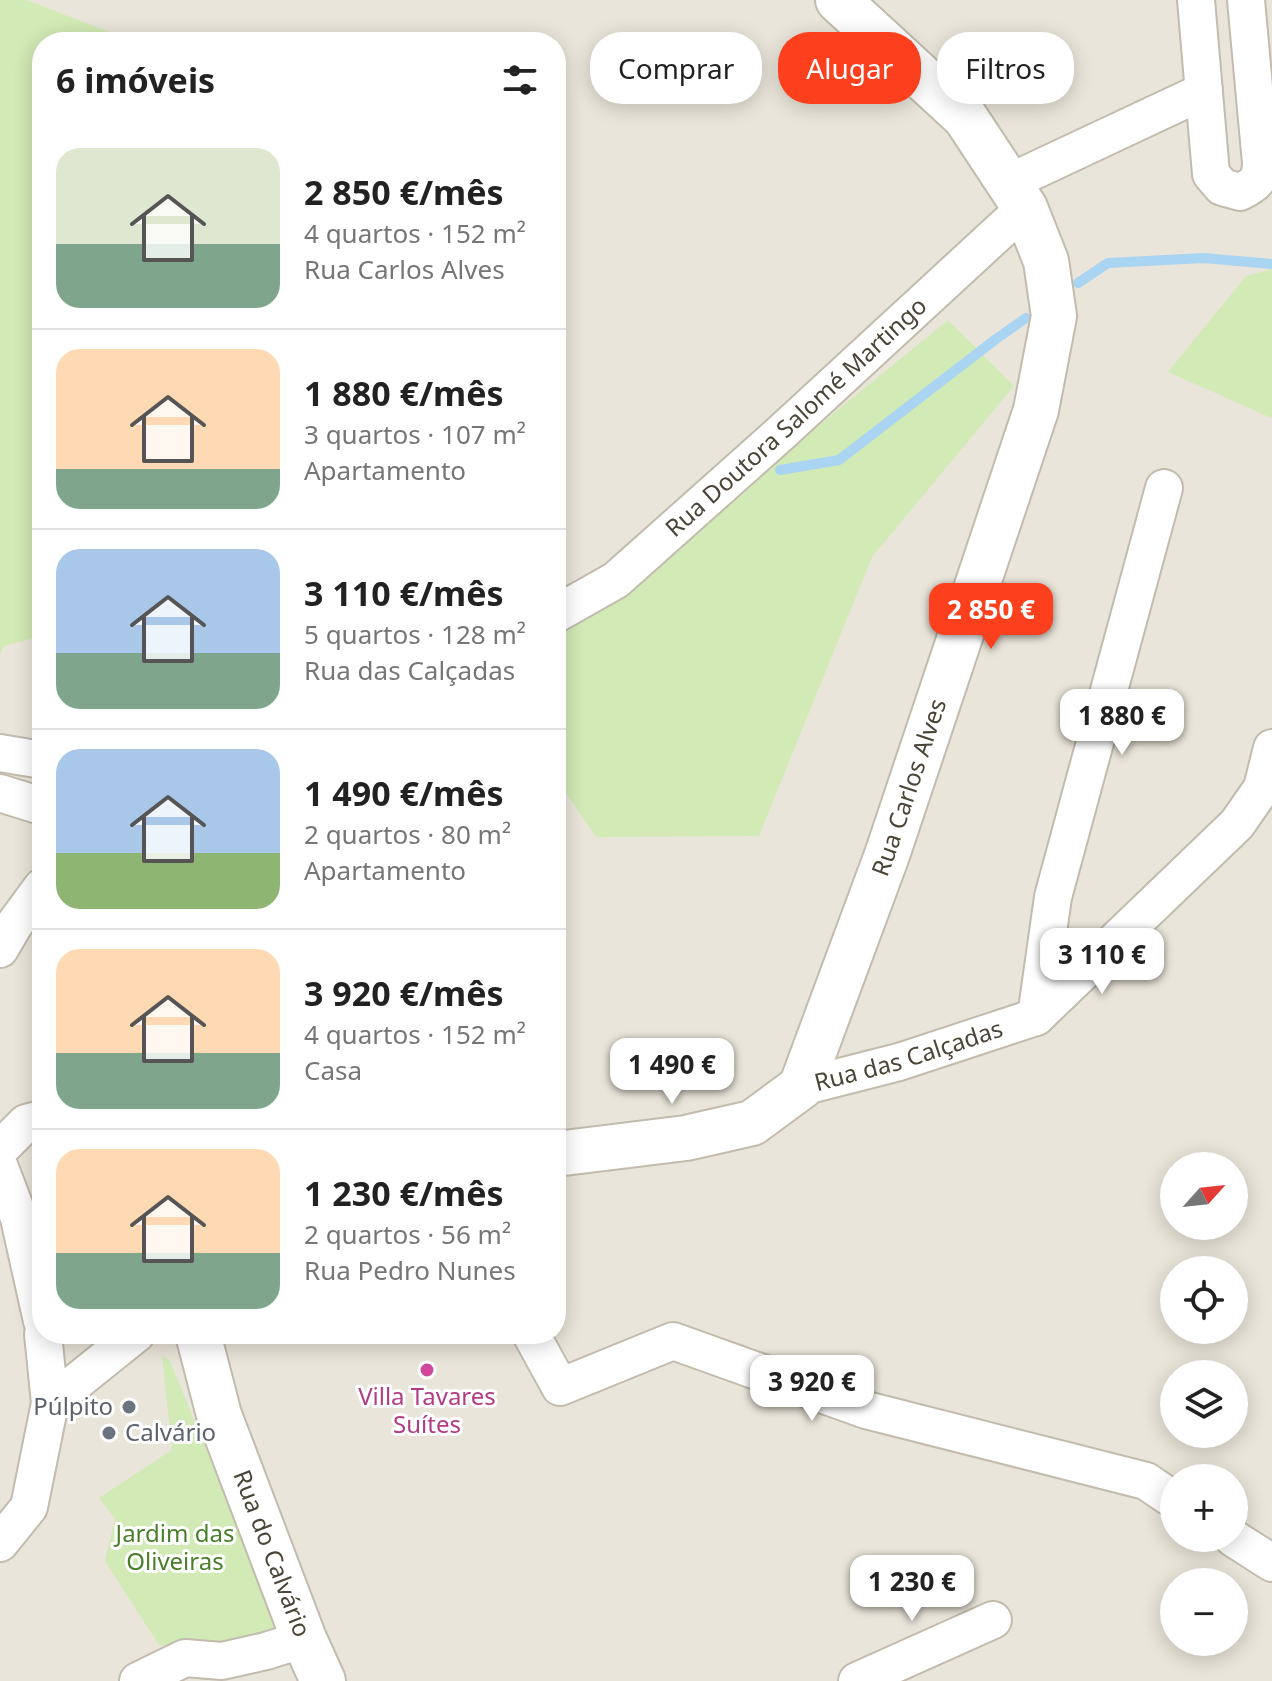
<!DOCTYPE html>
<html lang="pt">
<head>
<meta charset="utf-8">
<style>
	:root { --surface:#fff; --page:#f6f6f6; --text:#222; --muted:#767676; --line:#e0e0e0; --accent:#fc3f1d }
	body { margin:0; font-family:"Noto Sans",sans-serif; background:var(--page); color:var(--text); height:100vh; display:flex; flex-direction:column; font-size:30px; white-space:nowrap }
	* { box-sizing:border-box; margin:0 }
	p { font-size:26px; color:var(--muted) }
	.icon { flex:none; width:44px; height:44px; fill:none; stroke:currentColor; stroke-width:2; stroke-linecap:round; stroke-linejoin:round }
	.map { position:relative; flex:1; overflow:hidden }
	.panel { position:absolute; left:32px; top:32px; width:534px; height:1312px; display:flex; flex-direction:column; background:var(--surface); border-radius:32px; box-shadow:0 4px 20px #0003 }
	.panel>* { flex:none }
	.banner { position:absolute; left:590px; top:32px; width:562px; height:72px; display:flex; gap:16px }
	.needle { width:52px; rotate:63deg }
	.controls { position:absolute; left:1160px; top:1152px; display:grid; gap:16px }
	.controls a { display:grid; place-items:center; width:88px; height:88px; border-radius:50%; background:var(--surface); box-shadow:0 4px 20px #0003; font-size:40px }
	.price { position:absolute; translate:-50% -68px; padding:0 18px; border-radius:16px; background:#fff; color:#222; font-size:26px; line-height:52px; filter:drop-shadow(0 2px 4px #0008) }
	.price::after { content:''; position:absolute; left:50%; top:48px; width:24px; height:18px; margin-left:-12px; background:inherit; clip-path:polygon(0 0,100% 0,50% 100%) }
	.price.on { background:var(--accent); color:#fff }
	ul { padding:0; list-style:none }
	li { display:flex; align-items:center; gap:24px; height:200px; padding:0 24px }
	li+li { border-top:2px solid var(--line) }
	li span { display:grid; place-items:center; flex:none; width:224px; height:160px; border-radius:24px; color:#555 }
	li>.icon { margin-inline-start:auto }
	span .icon { width:96px; height:96px; fill:#fffc; stroke-width:1 }
	li b { font-size:34px }
	h2 { display:flex; justify-content:space-between; align-items:center; height:96px; padding:0 24px; font-size:34px }
	.tag { padding:0 28px; border-radius:32px; background:var(--surface); box-shadow:0 4px 20px #0003; font-size:28px; line-height:72px }
	.tag.on { background:var(--accent); color:#fff }
	.map>svg:first-child { display:block }
	.residential { fill:#eae5da; fill-rule:evenodd }
	.green { fill:#d2eab5 }
	.lines { fill:none; stroke-linecap:round; stroke-linejoin:round }
	.stream { stroke:#a9d4f2; stroke-width:10 }
	.minor-casing { stroke:#c2bbae; stroke-width:40 }
	.tertiary-casing { stroke:#c2bbae; stroke-width:48 }
	.minor { stroke:#fff; stroke-width:36 }
	.tertiary { stroke:#fff; stroke-width:44 }
	.hotel-dot { fill:#d1479c; stroke:#fff; stroke-width:3 }
	.worship-dot { fill:#6b7280; stroke:#fff; stroke-width:3 }
	.labels { text-anchor:middle; stroke-width:6; stroke-linejoin:round; paint-order:stroke }
	.street-label { font-size:24px; fill:#4b4439; stroke:#fff }
	.hotel-label { font-size:24px; fill:#b23c85; stroke:#fff }
	.worship-label { font-size:24px; fill:#5b616d; stroke:#fff; text-anchor:end }
	.park-label { font-size:24px; fill:#4a7f2a; stroke:#fff }
</style>
</head>
<body>
<div class="map">
<svg width="1272" height="1681" viewBox="0 0 1272 1681">
	<rect width="100%" height="100%" fill="#f6f3ec"/>
	<path class="residential" d="M0 0H1272V1681H0ZM42 42H556V1334H42ZM1174 1166H1234V1226H1174ZM1174 1270H1234V1330H1174ZM1174 1374H1234V1434H1174ZM1174 1478H1234V1538H1174ZM1174 1582H1234V1642H1174Z"/>
	<path class="green" d="M0 0H27L135 42H42V636L4 646 0 655Z
		M1272 269V418L1168 372 1246 276Z
		M948 320 1014 386 872 557 759 836 596 837 556 778V628L695 526Z
		M162 1355 170 1361 281 1633 211 1650 159 1645 105 1561 115 1519 99 1498 172 1450Z"/>
	<g class="lines">
		<path class="stream" d="M1078 283 1108 263 1204 258 1272 264
			M780 470 839 460 996 339 1026 318"/>
		<g class="minor-casing">
			<g id="minor">
				<path d="M1196 0 1211 174 1222 187 1240 192C1256 184 1260 181 1261 163L1246 0"/>
				<path d="M1008 183 1204 91"/>
				<path id="s1" d="M556 614 616 580 782 432 1025 208"/>
				<path d="M0 753 42 760"/>
				<path d="M0 793 38 805"/>
				<path d="M0 949 14 925 42 887"/>
				<path d="M1036 1017 1053 897 1164 488"/>
				<path id="s2" d="M801 1087 899 1062 1036 1017 1237 824 1262 788 1272 748"/>
				<path d="M0 1149 26 1123 42 1119"/>
				<path d="M0 1168 19 1218 42 1321"/>
				<path d="M43 1334 50 1403"/>
				<path d="M531 1334 560 1387 673 1341 866 1410 1146 1481 1174 1500"/>
				<path d="M1233 1538 1272 1563"/>
				<path d="M0 1543 29 1507 50 1403 136 1334"/>
				<path d="M138 1681 185 1658 222 1661 266 1651 304 1639"/>
				<path d="M857 1681 993 1620"/>
			</g>
		</g>
		<g class="tertiary-casing">
			<g id="tertiary">
				<path id="s3" d="M556 1154 686 1138 752 1123 801 1087 887 855 1036 410 1054 316 1046 261 1025 208 965 117 838 0"/>
				<path id="s4" d="M198 1334 219 1415 304 1639 323 1681"/>
			</g>
		</g>
		<use href="#minor" class="minor"/>
		<use href="#tertiary" class="tertiary"/>
	</g>
	<circle class="hotel-dot" cx="427" cy="1370" r="8"/>
	<g class="worship-dot">
		<circle cx="129" cy="1407" r="8"/>
		<circle cx="109" cy="1433" r="8"/>
	</g>
	<g class="labels">
		<g class="street-label">
			<text dy="8" stroke="none"><textPath href="#s1" startOffset="312">Rua Doutora Salomé Martingo</textPath></text>
			<text dy="8" stroke="none"><textPath href="#s3" startOffset="578">Rua Carlos Alves</textPath></text>
			<text dy="8" stroke="none"><textPath href="#s2" startOffset="112">Rua das Calçadas</textPath></text>
			<text dy="8" stroke="none"><textPath href="#s4" startOffset="232">Rua do Calvário</textPath></text>
		</g>
		<g class="hotel-label">
			<text x="427" y="1405">Villa Tavares<tspan x="427" dy="28">Suítes</tspan></text>
		</g>
		<g class="worship-label">
			<text x="113" y="1415">Púlpito</text>
			<text x="125" y="1441" text-anchor="start">Calvário</text>
		</g>
		<g class="park-label">
			<text x="175" y="1542">Jardim das<tspan x="175" dy="28">Oliveiras</tspan></text>
		</g>
	</g>
</svg>
<div class="controls">
<a><svg class="needle" viewBox="-14 -14 28 28"><path d="M0-13l5 13h-10z" fill="#e53935"/><path d="M0 13l5-13h-10z" fill="#767676"/></svg></a>
<a><svg class="icon" aria-label="locate" viewBox="0 0 24 24"><circle cx="12" cy="12" r="6"/><path d="M12 2v4M12 18v4M2 12h4M18 12h4"/></svg></a>
<a><svg class="icon" aria-label="layers" viewBox="0 0 24 24"><path d="M12 4l9 5-9 5-9-5zM3 14l9 5 9-5"/></svg></a>
<a>+</a>
<a>−</a>
</div>
<b class="price on" style="left:991px;top:651px">2 850 €</b>
<b class="price" style="left:1122px;top:757px">1 880 €</b>
<b class="price" style="left:1102px;top:996px">3 110 €</b>
<b class="price" style="left:672px;top:1106px">1 490 €</b>
<b class="price" style="left:812px;top:1423px">3 920 €</b>
<b class="price" style="left:912px;top:1623px">1 230 €</b>
<div class="banner">
<a class="tag">Comprar</a>
<a class="tag on">Alugar</a>
<a class="tag">Filtros</a>
</div>
<section class="panel">
<h2>6 imóveis<svg class="icon" aria-label="filters" viewBox="0 0 24 24"><path d="M4 7h16M4 17h16"/><circle cx="9" cy="7" r="2"/><circle cx="15" cy="17" r="2"/></svg></h2>
<ul>
<li><span style="background:linear-gradient(#dfe7d0 60%,#7fa58c 0)"><svg class="icon" aria-label="home" viewBox="0 0 24 24"><path d="M3 11l9-7 9 7M6 9v11h12V9"/></svg></span><div><b>2 850 €/mês</b><p>4 quartos · 152 m²</p><p>Rua Carlos Alves</p></div></li>
<li><span style="background:linear-gradient(#ffd9b3 75%,#7fa58c 0)"><svg class="icon" aria-label="home" viewBox="0 0 24 24"><path d="M3 11l9-7 9 7M6 9v11h12V9"/></svg></span><div><b>1 880 €/mês</b><p>3 quartos · 107 m²</p><p>Apartamento</p></div></li>
<li><span style="background:linear-gradient(#a9c7e8 65%,#7fa58c 0)"><svg class="icon" aria-label="home" viewBox="0 0 24 24"><path d="M3 11l9-7 9 7M6 9v11h12V9"/></svg></span><div><b>3 110 €/mês</b><p>5 quartos · 128 m²</p><p>Rua das Calçadas</p></div></li>
<li><span style="background:linear-gradient(#a9c7e8 65%,#8fb573 0)"><svg class="icon" aria-label="home" viewBox="0 0 24 24"><path d="M3 11l9-7 9 7M6 9v11h12V9"/></svg></span><div><b>1 490 €/mês</b><p>2 quartos · 80 m²</p><p>Apartamento</p></div></li>
<li><span style="background:linear-gradient(#ffd9b3 65%,#7fa58c 0)"><svg class="icon" aria-label="home" viewBox="0 0 24 24"><path d="M3 11l9-7 9 7M6 9v11h12V9"/></svg></span><div><b>3 920 €/mês</b><p>4 quartos · 152 m²</p><p>Casa</p></div></li>
<li><span style="background:linear-gradient(#ffd9b3 65%,#7fa58c 0)"><svg class="icon" aria-label="home" viewBox="0 0 24 24"><path d="M3 11l9-7 9 7M6 9v11h12V9"/></svg></span><div><b>1 230 €/mês</b><p>2 quartos · 56 m²</p><p>Rua Pedro Nunes</p></div></li>
</ul>
</section>
</div>
</body>
</html>
